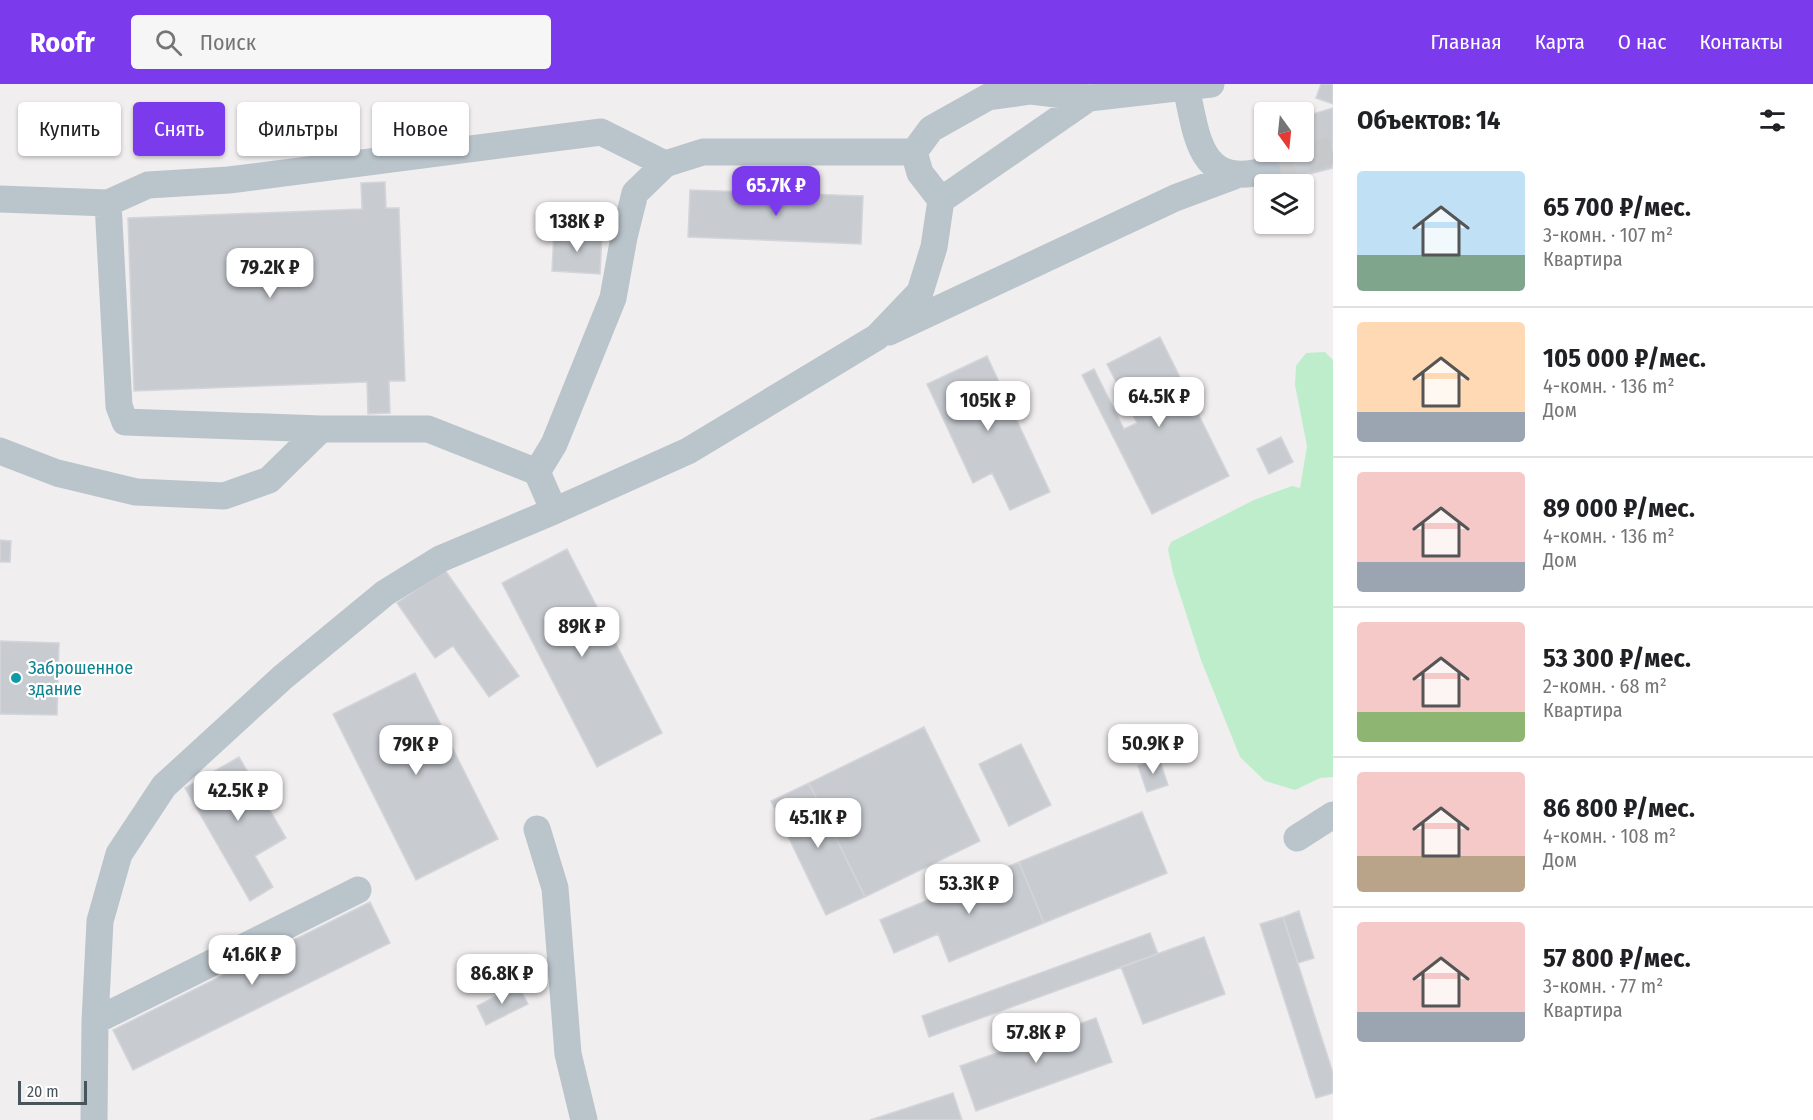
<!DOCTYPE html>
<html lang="ru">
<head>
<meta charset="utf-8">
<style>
	:root { --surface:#fff; --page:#f6f6f6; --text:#202124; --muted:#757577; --line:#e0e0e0; --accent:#7c3aed }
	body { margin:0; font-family:"Fira Sans Condensed",sans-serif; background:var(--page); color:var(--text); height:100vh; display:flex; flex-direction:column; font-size:22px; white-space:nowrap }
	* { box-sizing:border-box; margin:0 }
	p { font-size:20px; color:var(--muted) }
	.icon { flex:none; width:33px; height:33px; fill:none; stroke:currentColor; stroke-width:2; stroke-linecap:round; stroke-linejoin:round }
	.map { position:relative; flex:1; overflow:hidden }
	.drawer { display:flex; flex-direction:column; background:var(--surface); width:480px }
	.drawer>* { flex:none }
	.banner { position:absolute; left:18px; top:18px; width:570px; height:54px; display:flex; gap:12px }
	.needle { width:39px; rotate:165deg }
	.tools { position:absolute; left:1254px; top:18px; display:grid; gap:12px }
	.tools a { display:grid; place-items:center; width:60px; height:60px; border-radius:6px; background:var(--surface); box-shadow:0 2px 4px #0004; font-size:30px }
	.scale { position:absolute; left:18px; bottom:15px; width:69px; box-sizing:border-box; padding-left:6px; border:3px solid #47545b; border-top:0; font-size:16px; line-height:21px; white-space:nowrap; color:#47545b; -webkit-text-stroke:4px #fff; paint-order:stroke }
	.price { position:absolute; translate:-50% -51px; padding:0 14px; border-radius:12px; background:#fff; color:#222; font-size:20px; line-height:39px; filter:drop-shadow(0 2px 3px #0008) }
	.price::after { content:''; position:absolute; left:50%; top:36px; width:18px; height:14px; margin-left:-9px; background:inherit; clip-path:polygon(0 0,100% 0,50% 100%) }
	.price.selected { background:var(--accent); color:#fff }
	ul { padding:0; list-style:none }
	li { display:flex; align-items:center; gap:18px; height:150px; padding:0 24px }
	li+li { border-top:2px solid var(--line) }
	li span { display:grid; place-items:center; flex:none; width:168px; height:120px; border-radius:6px; color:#555 }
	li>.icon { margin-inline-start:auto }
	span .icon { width:72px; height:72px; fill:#fffc; stroke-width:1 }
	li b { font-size:26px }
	h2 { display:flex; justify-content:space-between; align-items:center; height:72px; padding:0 24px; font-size:26px }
	.chip { padding:0 21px; border-radius:6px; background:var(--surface); box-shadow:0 2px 4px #0004; font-size:21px; line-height:54px }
	.chip.selected { background:var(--accent); color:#fff }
	header { display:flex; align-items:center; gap:36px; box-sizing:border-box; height:84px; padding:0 30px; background:var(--accent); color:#fff }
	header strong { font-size:28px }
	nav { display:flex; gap:33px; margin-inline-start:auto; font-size:21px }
	.search { width:420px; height:54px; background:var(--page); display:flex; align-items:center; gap:15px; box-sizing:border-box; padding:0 21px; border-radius:6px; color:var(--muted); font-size:22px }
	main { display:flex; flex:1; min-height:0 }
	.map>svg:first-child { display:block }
	.green { fill:#beedcb }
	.building { fill:#c8ccd1; stroke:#d3d5da; stroke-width:1.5 }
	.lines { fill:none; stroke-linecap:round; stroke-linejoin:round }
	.minor-tunnel { stroke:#c6c8ca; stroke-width:27; stroke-dasharray:27 14; stroke-linecap:butt }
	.minor { stroke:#bac4cb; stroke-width:27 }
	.culture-dot { fill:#0f9aa8; stroke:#fff; stroke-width:2 }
	.labels { text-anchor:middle; stroke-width:4.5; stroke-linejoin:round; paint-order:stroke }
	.culture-label { font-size:18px; fill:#0d838f; stroke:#fff; text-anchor:start }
</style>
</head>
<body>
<header>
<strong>Roofr</strong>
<div class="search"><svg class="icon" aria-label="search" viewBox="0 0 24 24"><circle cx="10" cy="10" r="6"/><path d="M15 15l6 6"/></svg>Поиск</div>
<nav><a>Главная</a><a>Карта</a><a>О нас</a><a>Контакты</a></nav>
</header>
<main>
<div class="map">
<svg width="1333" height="1036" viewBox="0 0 1333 1036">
	<rect width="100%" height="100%" fill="#f1eeef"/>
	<path class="green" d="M1325 268 1333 276V693L1320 694 1295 706 1265 697 1240 673 1201 576 1173 489 1168 465 1171 458 1254 416 1292 402 1300 404 1307 362 1295 301 1296 282 1306 269Z"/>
	<path class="building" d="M1321 0H1333V20L1316 14Z
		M1333 24V84L1271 100 1262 71 1274 68H1304V59L1313 56 1306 32Z
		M385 98 386 124H399L405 297H389L390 329 368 330 367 298 134 307 128 134 362 125 361 99Z
		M690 106 863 112 861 160 688 153Z
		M554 148 602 150 600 190 552 187Z
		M1160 253 1229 392 1152 430 1082 291 1094 285 1124 345 1137 339 1107 280Z
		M987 272 1050 408 1010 426 992 389 973 399 927 300Z
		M1281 353 1293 378 1269 390 1257 365Z
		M0 456 11 457 10 478H0Z
		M567 465 662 649 597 683 502 499Z
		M445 486 519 592 489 613 453 562 435 574 397 519Z
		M0 557 59 559 57 631 0 630Z
		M415 589 498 755 416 796 333 630Z
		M924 643 980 757 865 813 809 699Z
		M1021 660 1051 721 1009 742 979 680Z
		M239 673 286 754 255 772 273 803 250 817 185 704Z
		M1159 674 1168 701 1147 708 1138 682Z
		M809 699 865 813 826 831 771 717Z
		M1142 728 1167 789 1044 839 1019 778Z
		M1019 778 1044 839 949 878 938 850 894 869 880 836Z
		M370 818 390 859 133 986 113 946Z
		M1299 827 1314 874 1298 879 1283 833Z
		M1283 833 1333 989V1009L1316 1014 1260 840Z
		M1150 849 1158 870 929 953 922 932Z
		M1204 853 1225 910 1143 940 1121 883Z
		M518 901 528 920 486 941 477 922Z
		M1096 934 1112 978 976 1027 960 982Z
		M953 1009 962 1036H870Z"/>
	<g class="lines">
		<path class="minor-tunnel" d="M1267 86 1333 66"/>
		<path class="minor" d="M1186 3C1197 52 1199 106 1267 86
			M914 68 920 89 941 116
			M0 115 108 119 119 322 125 338 321 345H428L537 388
			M108 119 148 101 229 96 601 48 665 80
			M889 248 1175 114 1234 92
			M0 367 57 389 136 408 224 412 269 396 321 345
			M554 427 537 388 554 360 613 214 624 153 635 109 665 80 703 68H914L931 45 988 13 1031 7 1089 14
			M537 745 555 804 568 970 584 1036
			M1297 754 1333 731
			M95 937 358 806
			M94 1036 95 937 100 837 119 770 164 702 283 593 385 509 440 475 554 427 688 367 877 253 920 208 934 163 941 116 1089 14 1211 0"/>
	</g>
	<circle class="culture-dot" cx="16" cy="594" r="6"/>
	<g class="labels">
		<g class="culture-label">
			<text x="28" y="590">Заброшенное<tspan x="28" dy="21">здание</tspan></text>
		</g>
	</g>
</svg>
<div class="tools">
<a><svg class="needle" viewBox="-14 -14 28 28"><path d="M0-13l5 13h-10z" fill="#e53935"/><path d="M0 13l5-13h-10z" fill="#757577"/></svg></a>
<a><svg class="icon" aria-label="layers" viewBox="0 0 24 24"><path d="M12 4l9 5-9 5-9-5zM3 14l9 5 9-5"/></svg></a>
</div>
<div class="scale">20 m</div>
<b class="price selected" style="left:776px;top:133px">65.7K ₽</b>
<b class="price" style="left:577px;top:169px">138K ₽</b>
<b class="price" style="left:270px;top:215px">79.2K ₽</b>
<b class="price" style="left:1159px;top:344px">64.5K ₽</b>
<b class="price" style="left:988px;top:348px">105K ₽</b>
<b class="price" style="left:582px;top:574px">89K ₽</b>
<b class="price" style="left:1153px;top:691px">50.9K ₽</b>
<b class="price" style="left:416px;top:692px">79K ₽</b>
<b class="price" style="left:238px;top:738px">42.5K ₽</b>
<b class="price" style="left:818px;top:765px">45.1K ₽</b>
<b class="price" style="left:969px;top:831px">53.3K ₽</b>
<b class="price" style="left:252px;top:902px">41.6K ₽</b>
<b class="price" style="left:502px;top:921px">86.8K ₽</b>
<b class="price" style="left:1036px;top:980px">57.8K ₽</b>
<div class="banner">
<a class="chip">Купить</a>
<a class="chip selected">Снять</a>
<a class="chip">Фильтры</a>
<a class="chip">Новое</a>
</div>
</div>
<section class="drawer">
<h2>Объектов: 14<svg class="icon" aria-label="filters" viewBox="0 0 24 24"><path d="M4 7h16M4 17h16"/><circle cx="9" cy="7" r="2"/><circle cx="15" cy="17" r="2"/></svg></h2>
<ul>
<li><span style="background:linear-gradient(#bfe0f5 70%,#7fa58c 0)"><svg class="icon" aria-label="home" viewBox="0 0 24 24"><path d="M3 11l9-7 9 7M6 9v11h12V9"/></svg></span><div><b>65 700 ₽/мес.</b><p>3-комн. · 107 m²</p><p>Квартира</p></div></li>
<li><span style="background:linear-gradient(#ffd9b3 75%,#9aa5b1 0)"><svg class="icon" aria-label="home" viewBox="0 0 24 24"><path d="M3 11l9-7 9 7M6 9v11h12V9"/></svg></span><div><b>105 000 ₽/мес.</b><p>4-комн. · 136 m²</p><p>Дом</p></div></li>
<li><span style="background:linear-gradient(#f6c9c9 75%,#9aa5b1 0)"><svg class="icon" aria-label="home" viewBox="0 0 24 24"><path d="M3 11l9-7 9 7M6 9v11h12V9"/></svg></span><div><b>89 000 ₽/мес.</b><p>4-комн. · 136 m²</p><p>Дом</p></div></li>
<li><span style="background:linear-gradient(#f6c9c9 75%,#8fb573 0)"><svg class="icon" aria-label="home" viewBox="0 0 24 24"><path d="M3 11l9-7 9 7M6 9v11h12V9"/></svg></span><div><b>53 300 ₽/мес.</b><p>2-комн. · 68 m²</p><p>Квартира</p></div></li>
<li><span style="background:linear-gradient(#f6c9c9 70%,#b9a48a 0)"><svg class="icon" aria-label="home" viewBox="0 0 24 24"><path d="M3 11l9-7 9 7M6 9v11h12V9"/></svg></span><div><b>86 800 ₽/мес.</b><p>4-комн. · 108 m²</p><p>Дом</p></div></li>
<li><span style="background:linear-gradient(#f6c9c9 75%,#9aa5b1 0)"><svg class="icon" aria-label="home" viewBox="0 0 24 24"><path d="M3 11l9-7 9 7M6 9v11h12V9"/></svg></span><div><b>57 800 ₽/мес.</b><p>3-комн. · 77 m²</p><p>Квартира</p></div></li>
</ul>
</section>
</main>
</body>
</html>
